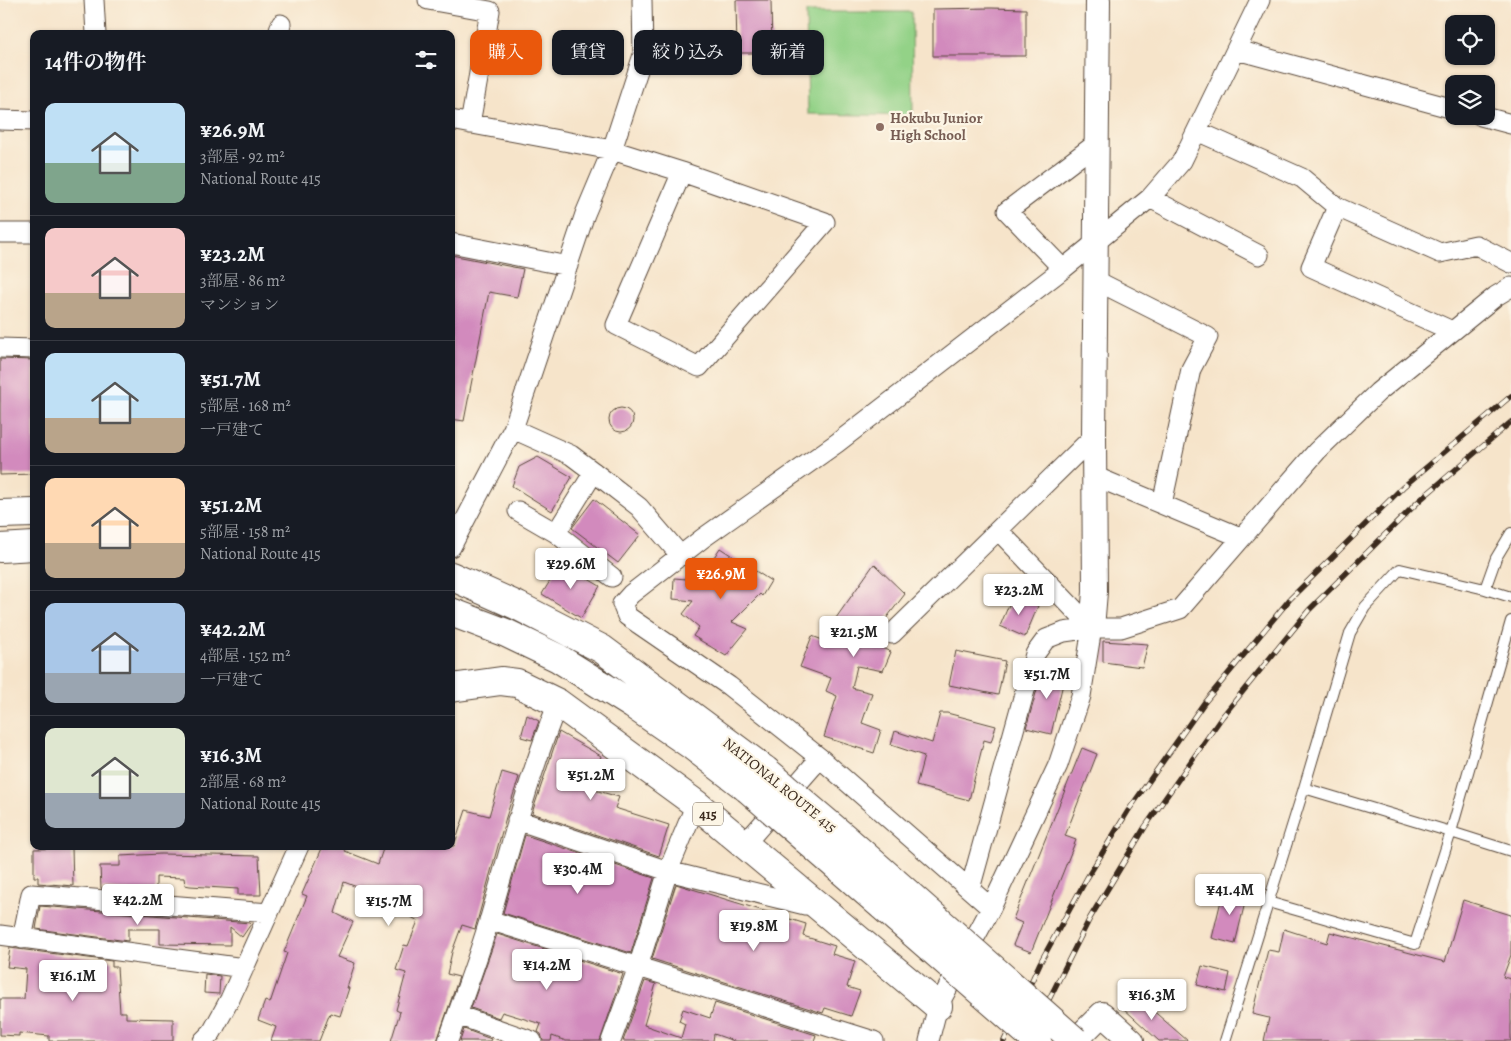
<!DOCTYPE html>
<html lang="ja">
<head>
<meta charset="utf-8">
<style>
	:root { --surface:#171b24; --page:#20242c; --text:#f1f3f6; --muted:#9ea1a6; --line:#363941; --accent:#ea580c }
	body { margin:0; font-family:Alegreya,"Noto Serif JP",serif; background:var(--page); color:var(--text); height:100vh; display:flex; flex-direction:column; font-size:19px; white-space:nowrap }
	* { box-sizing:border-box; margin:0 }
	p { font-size:16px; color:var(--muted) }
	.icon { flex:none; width:28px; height:28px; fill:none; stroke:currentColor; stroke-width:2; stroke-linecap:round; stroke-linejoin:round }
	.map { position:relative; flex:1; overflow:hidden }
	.panel { position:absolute; left:30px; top:30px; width:425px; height:820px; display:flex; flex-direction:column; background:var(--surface); border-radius:10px; box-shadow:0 1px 4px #0004 }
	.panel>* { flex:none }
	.top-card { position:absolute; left:470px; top:30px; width:475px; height:45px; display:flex; gap:10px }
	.controls { position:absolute; left:1445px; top:15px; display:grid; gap:10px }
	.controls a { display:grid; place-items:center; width:50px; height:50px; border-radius:10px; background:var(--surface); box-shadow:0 1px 4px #0004; font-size:25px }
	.price { position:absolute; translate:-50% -42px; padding:0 11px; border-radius:5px; background:#fff; color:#222; font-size:16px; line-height:32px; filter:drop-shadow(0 1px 2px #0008) }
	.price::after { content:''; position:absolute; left:50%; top:30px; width:15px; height:11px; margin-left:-8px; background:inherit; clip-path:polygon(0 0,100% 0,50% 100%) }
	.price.on { background:var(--accent); color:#fff }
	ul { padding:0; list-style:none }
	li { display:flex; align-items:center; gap:15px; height:125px; padding:0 15px }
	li+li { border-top:1px solid var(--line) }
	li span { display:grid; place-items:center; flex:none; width:140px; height:100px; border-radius:10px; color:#555 }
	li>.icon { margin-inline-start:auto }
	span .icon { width:60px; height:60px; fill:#fffc; stroke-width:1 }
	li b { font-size:21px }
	h2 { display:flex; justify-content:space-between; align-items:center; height:60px; padding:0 15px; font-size:21px }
	.tag { padding:0 18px; border-radius:10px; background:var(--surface); box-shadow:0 1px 4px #0004; font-size:18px; line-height:45px }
	.tag.on { background:var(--accent); color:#fff }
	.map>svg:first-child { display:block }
	.green { fill:#93d287; stroke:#677e52 }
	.building { fill:#d28abd }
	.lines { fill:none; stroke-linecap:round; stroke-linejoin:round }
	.service-casing { stroke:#574638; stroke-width:12 }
	.minor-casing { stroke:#574638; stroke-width:21 }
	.tertiary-casing { stroke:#574638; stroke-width:26 }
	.trunk-casing { stroke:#574638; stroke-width:30 }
	.service { stroke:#fff; stroke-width:10 }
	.minor { stroke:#fff; stroke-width:19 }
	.tertiary { stroke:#fff; stroke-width:24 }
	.trunk { stroke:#fff; stroke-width:28 }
	.rail-casing { stroke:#3b2a1e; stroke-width:5.5 }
	.rail { stroke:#fcf5e5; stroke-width:4; stroke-dasharray:11; stroke-linecap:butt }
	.trunk-bridge-casing { stroke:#574638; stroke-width:30; stroke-linecap:butt }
	.trunk-bridge { stroke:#fff; stroke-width:28 }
	.education-dot { fill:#8d6e63; stroke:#fcf5e5; stroke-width:2 }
	.labels { text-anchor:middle; stroke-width:4.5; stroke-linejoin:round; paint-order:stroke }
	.shield { fill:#fcf5e5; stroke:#75675a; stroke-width:1 }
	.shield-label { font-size:14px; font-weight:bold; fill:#3b2a1e }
	.education-label { font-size:15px; font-weight:bold; fill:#785e54; stroke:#fcf5e5; text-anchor:start }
	.street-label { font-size:15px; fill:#3b2a1e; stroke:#fcf5e5 }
</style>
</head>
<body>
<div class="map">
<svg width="1511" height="1041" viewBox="0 0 1511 1041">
	<rect width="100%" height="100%" fill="#fcf5e5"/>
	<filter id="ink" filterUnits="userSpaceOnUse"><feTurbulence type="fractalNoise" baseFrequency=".02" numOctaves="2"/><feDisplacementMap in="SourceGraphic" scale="10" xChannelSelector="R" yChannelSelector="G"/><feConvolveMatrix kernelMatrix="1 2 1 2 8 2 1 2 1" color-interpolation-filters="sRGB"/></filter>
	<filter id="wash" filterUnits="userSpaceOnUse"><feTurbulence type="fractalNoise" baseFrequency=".0096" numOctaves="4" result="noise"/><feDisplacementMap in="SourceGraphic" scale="20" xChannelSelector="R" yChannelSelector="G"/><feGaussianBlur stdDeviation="1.12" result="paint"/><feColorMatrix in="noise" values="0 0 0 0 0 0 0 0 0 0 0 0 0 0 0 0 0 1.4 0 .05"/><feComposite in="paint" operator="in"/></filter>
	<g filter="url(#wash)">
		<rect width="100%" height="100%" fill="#f6e4ca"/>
		<path class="green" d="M806 12H912L913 116 808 114Z"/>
		<g id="blocks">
			<path class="building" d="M736 0H771L772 53H737Z
				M991 8 1026 9V56H933V9Z
				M451 255 523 269 517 297 489 292 464 421 451 419Z
				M0 359 34 360V474L0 475Z
				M609 420a12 12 0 1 1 24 0a12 12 0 1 1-24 0Z
				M538 457 572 477 552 511 512 486 519 467Z
				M594 499 640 535 618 563 572 528Z
				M720 548 771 581 762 596 760 594 732 622 748 629 726 656 693 636 699 627 683 614 693 601 673 599 674 578 699 580Z
				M561 563 600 586 581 618 542 594Z
				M874 564 905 594 868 642 891 652 883 671 857 666 852 688 872 693 862 723 881 730 874 753 824 737 837 696 826 691 831 678 800 667 812 636 828 642 836 618Z
				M1013 595 1038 606 1025 637 1000 626Z
				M1103 641 1148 644 1142 667 1103 662Z
				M956 651 1005 661 998 695 949 685Z
				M1044 665 1066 671 1051 734 1026 728Z
				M940 713H947L996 726 991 742 984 740 969 800 916 786 924 756 891 745 895 731 932 743Z
				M527 715 539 721 532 740 521 737Z
				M559 732 601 756 591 789 619 797 615 808 669 825 659 856 532 813Z
				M1082 748 1097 754 1065 836 1076 840 1031 952 1013 945 1022 923 1013 919Z
				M502 772 519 777 506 817 475 929 462 925 452 952 447 974 459 977 437 1041H391L400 1012 396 1010 406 973 396 970 404 945 408 946 418 921 370 892 344 882 335 913 353 922 337 957 355 963 347 988H349L340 1016 330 1013 319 1041H271L276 1027 258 1020 265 1001 270 1003 287 953 284 952 307 896 302 894 323 846H347L345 851 378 864 384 846H454L466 810 489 816Z
				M525 835 654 878 631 953 503 913Z
				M72 848 73 886 38 883V877H34V849Z
				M161 854 259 856 261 895H238V889L190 886 185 885 184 878 156 877V893L101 888 100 866H120V856Z
				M676 884 806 924 803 936 835 946 832 954 855 961 847 987 860 991 851 1016 825 1008 823 1013 652 959Z
				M1224 888 1247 894 1235 944 1212 938Z
				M1463 900 1511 915V955L1503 977 1511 979V1041H1264L1269 1018 1252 1014 1268 950 1279 952 1284 929 1327 943 1330 932 1445 962Z
				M40 906 250 923 251 924 242 937 230 927V945L160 944V929H128V941L36 929Z
				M497 934 623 974 600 1041H566L552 1036 551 1041H543L541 1034 538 1032 541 1024 502 1012 499 1018 471 1008Z
				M10 948 112 961V967H117L120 1012H126V1018L173 1019V1041H49V1036L19 1033V1036L0 1035V999H24L26 969 7 967Z
				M1202 966 1230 973 1226 992 1197 985Z
				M205 974 220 976 219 994 204 993Z
				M645 981 656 984 644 1025 681 1038 685 1024 679 1021 683 1009 710 1018 715 1003 816 1035 814 1041H734L714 1034 713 1041H623Z
				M1135 995 1188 1041H1159L1122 1007Z
				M464 1029 491 1039 490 1041H460Z"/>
		</g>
	</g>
	<g filter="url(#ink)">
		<use href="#blocks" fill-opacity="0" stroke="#574638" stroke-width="1"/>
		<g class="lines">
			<g class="service-casing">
				<path id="service" d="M1485 589 1511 597
					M1511 621 1451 832 1511 851
					M1268 902 1415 944 1451 832 1304 788
					M1225 1041 1304 788 1350 633 1365 607 1400 569 1485 589 1496 558 1511 533"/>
			</g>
			<g class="minor-casing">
				<path id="minor" d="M94 0 96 34
					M428 0 490 11 470 124
					M278 34 281 24
					M1237 50 1454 109
					M1481 116 1511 124
					M0 120 34 121
					M451 120 612 150 682 172
					M1197 131 1302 178 1337 207 1440 253 1476 245 1511 263
					M682 172 825 222 699 367 616 325Z
					M1150 198 1259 255
					M1337 207 1311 267 1452 331
					M0 233H34
					M451 243 568 266
					M1063 269 1007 211 1097 143
					M1095 280 1208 337 1191 369 1162 504
					M0 348 34 349
					M513 429 571 455 599 476 639 507 681 556
					M1094 476 1240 537
					M518 511 556 533 594 472
					M998 530 1092 628
					M556 533 612 577
					M451 547 513 429 585 214 612 150 643 55 642 0
					M892 634 1094 436
					M696 804 668 871 805 905 814 903
					M517 820 668 871 638 967 611 1041
					M744 845 820 758
					M970 889 1035 654 1046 639 1064 632 1092 628H1121L1180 609 1317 451 1378 392 1496 296 1511 287
					M991 908 820 758 729 686 627 616 622 604 631 594 703 538 837 443 1063 269 1150 198 1182 161 1260 0
					M489 920 874 1041
					M0 935 244 968
					M22 939 31 894 269 913
					M457 1015 532 1041
					M203 1041 212 1032 230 999 299 846
					M448 1041C462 1000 478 959 490 918 511 845 530 772 558 703
					M929 1041 938 1006 991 908 1058 765 1081 696 1092 628"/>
			</g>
			<g class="tertiary-casing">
				<path id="tertiary" d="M1092 628 1095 592 1094 436 1098 0
					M1075 1041 1102 1014 1132 1041"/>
			</g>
			<g class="trunk-casing">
				<path id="trunk" d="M0 514 34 513
					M0 548 34 546
					M451 576 518 606 602 649 765 770
					M451 612 506 633 558 658 633 705 691 745 748 789
					M451 688 501 681 517 683 558 703 696 804 938 1006"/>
			</g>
			<use href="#service" class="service"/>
			<use href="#minor" class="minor"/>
			<use href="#tertiary" class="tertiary"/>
			<use href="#trunk" class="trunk"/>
			<g class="rail-casing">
				<path id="rail" d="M1004 1041 1040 963 1087 878 1128 811 1204 703 1290 599 1403 487 1511 396
					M1028 1041 1090 918 1145 827 1222 717 1309 610 1420 500 1511 422"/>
			</g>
			<use href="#rail" class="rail"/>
			<g class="trunk-bridge-casing">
				<path id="trunk-bridge" d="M765 770 845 838 1075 1041
					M748 789 1037 1041"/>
			</g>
			<use href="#trunk-bridge" class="trunk-bridge"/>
		</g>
	</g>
	<circle class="education-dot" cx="880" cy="127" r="5"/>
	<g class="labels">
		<rect class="shield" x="693" y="802.5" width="30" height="23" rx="4"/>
		<g class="shield-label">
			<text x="708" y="819">415</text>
		</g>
		<g class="education-label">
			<text x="890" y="123">Hokubu Junior<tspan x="890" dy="17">High School</tspan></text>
		</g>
		<g class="street-label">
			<text transform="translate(780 785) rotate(39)" y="5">NATIONAL ROUTE 415</text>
		</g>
	</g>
</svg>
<div class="controls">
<a><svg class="icon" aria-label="locate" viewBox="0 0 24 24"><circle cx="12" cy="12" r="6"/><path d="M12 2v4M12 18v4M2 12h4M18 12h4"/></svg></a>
<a><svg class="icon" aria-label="layers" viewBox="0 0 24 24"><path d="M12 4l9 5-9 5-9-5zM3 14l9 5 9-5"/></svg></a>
</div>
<b class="price" style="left:571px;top:590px">¥29.6M</b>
<b class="price on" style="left:721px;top:600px">¥26.9M</b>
<b class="price" style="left:1019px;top:616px">¥23.2M</b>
<b class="price" style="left:854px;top:658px">¥21.5M</b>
<b class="price" style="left:1047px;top:700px">¥51.7M</b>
<b class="price" style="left:591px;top:801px">¥51.2M</b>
<b class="price" style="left:578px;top:895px">¥30.4M</b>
<b class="price" style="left:1230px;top:916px">¥41.4M</b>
<b class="price" style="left:138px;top:926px">¥42.2M</b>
<b class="price" style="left:389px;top:927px">¥15.7M</b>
<b class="price" style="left:754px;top:952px">¥19.8M</b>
<b class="price" style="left:547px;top:991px">¥14.2M</b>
<b class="price" style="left:73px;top:1002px">¥16.1M</b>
<b class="price" style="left:1152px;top:1021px">¥16.3M</b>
<div class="top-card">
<a class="tag on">購入</a>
<a class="tag">賃貸</a>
<a class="tag">絞り込み</a>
<a class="tag">新着</a>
</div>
<section class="panel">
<h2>14件の物件<svg class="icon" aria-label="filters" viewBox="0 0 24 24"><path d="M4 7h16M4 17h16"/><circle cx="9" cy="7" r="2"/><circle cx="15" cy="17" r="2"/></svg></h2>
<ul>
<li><span style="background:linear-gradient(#bfe0f5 60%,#7fa58c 0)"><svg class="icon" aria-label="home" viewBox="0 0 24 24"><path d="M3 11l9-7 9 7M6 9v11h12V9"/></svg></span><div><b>¥26.9M</b><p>3部屋 · 92 m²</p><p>National Route 415</p></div></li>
<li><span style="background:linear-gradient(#f6c9c9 65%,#b9a48a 0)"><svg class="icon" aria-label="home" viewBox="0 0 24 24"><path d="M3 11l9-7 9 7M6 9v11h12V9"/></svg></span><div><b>¥23.2M</b><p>3部屋 · 86 m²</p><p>マンション</p></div></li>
<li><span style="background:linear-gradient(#bfe0f5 65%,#b9a48a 0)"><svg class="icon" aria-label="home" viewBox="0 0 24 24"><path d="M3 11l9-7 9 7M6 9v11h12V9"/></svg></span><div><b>¥51.7M</b><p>5部屋 · 168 m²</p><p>一戸建て</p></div></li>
<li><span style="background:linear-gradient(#ffd9b3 65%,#b9a48a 0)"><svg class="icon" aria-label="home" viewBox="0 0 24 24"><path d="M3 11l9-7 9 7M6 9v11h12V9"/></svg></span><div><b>¥51.2M</b><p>5部屋 · 158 m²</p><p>National Route 415</p></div></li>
<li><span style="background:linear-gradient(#a9c7e8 70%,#9aa5b1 0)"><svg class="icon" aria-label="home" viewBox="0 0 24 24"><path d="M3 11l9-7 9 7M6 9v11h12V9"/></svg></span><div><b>¥42.2M</b><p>4部屋 · 152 m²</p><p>一戸建て</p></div></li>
<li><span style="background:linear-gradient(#dfe7d0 65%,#9aa5b1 0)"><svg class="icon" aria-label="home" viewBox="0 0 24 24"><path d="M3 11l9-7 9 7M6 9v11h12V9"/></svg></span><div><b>¥16.3M</b><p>2部屋 · 68 m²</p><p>National Route 415</p></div></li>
</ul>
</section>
</div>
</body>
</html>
